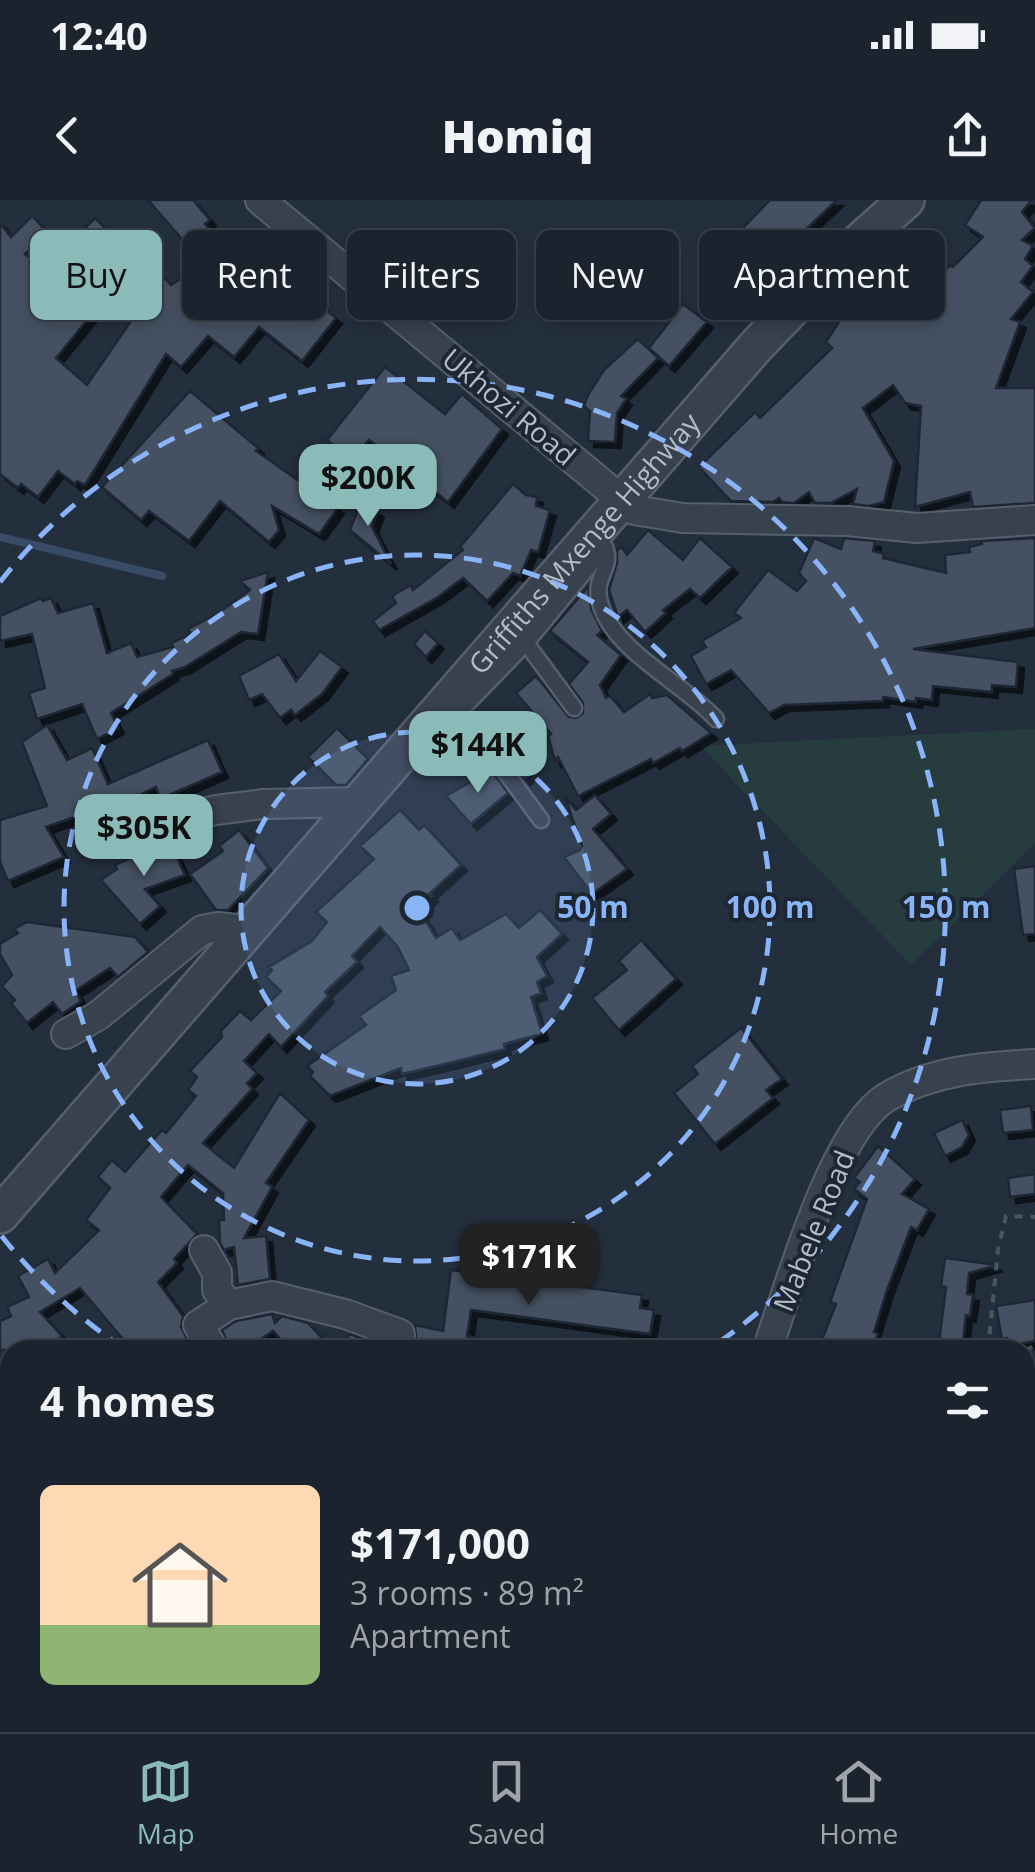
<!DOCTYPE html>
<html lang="en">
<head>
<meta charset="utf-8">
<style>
	:root { --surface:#1b232e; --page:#282f3a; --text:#f1f3f6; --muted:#a0a4aa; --line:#39404a; --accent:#8bbbb9 }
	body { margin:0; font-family:"Open Sans",sans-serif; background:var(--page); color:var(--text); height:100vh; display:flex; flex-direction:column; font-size:38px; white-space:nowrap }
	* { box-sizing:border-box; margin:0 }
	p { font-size:32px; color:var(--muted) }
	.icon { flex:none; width:55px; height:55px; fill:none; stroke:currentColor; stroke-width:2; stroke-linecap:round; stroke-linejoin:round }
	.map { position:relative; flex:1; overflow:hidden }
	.panel { position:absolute; left:0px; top:1140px; width:1035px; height:392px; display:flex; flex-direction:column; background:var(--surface); border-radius:30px 30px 0 0; box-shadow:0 5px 15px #0003,0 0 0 2px var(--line) }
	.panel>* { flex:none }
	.hud { position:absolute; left:30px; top:30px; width:975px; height:90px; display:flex; gap:20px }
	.price { position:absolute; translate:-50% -85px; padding:0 22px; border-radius:20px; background:var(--accent); color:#111; font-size:32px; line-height:65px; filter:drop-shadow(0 2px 5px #0008) }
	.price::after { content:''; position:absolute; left:50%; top:60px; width:30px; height:22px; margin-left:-15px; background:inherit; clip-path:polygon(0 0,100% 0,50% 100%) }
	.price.active { background:#222; color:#fff }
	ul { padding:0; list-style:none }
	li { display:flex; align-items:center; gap:30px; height:250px; padding:0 40px }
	li span { display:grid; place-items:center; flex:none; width:280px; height:200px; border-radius:15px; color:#555 }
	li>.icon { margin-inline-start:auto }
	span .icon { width:120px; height:120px; fill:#fffc; stroke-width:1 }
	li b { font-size:42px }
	h2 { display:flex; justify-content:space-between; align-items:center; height:120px; padding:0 40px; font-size:42px }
	.chip { padding:0 35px; border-radius:15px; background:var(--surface); box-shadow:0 5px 15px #0003,0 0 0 2px var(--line); font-size:35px; line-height:90px }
	.chip.active { background:var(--accent); color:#111 }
	.status { display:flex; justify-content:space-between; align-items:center; height:70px; padding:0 50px; background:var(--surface); direction:ltr }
	.status svg { height:28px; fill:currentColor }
	header { display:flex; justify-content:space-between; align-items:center; height:130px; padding:0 40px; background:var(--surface); font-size:45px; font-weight:800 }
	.menu { display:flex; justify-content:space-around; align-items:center; height:140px; border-top:2px solid var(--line); background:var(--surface); font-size:28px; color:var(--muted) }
	.menu a { display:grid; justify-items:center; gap:5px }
	.menu .active { color:var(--accent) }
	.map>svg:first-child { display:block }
	.green { fill:#263c3f }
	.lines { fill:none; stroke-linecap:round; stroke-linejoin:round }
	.stream { stroke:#394c67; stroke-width:8 }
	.building { fill:#455162; stroke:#1f2835; stroke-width:2.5; fill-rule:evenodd; filter:url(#shadow) }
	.service-casing { stroke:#565f6c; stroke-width:19 }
	.minor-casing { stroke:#565f6c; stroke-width:32 }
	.tertiary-casing { stroke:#565f6c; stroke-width:40 }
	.path { stroke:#44595c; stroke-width:4; stroke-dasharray:8 8; stroke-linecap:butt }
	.service { stroke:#38414e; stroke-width:14 }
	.minor { stroke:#38414e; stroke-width:28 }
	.tertiary { stroke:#38414e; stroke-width:35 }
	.ring { fill:none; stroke:#8ab4f8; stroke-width:5; stroke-dasharray:18 12 }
	.labels { text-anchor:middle; stroke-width:8; stroke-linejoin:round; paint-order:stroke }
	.street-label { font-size:28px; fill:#b4bcc9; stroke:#1d2633 }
	.centre { fill:#8ab4f8; stroke:#1d2633; stroke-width:5 }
	.ring-label { font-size:30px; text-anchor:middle; font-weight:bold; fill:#8ab4f8; stroke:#1d2633; stroke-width:8; stroke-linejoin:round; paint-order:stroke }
</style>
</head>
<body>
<div class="status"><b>12:40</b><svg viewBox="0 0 49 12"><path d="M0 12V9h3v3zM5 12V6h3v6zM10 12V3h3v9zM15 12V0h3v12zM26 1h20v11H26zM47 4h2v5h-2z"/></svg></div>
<header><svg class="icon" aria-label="back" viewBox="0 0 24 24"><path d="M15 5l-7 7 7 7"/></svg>Homiq<svg class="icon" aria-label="share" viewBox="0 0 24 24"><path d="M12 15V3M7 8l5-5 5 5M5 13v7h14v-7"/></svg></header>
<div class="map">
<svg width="1035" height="1532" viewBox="0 0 1035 1532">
	<defs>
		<filter id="shadow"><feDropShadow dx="6" dy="6" stdDeviation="0" flood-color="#0009"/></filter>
	</defs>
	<rect width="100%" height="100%" fill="#242f3e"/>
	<path class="green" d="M1035 529V643L911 765 700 546Z"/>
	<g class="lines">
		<path class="stream" d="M0 337 162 376"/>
	</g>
	<path class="building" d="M148 0H193L210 20 205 24 221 43 201 61Z
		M770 0H837L799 36 793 30 779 46 770 38 741 63 755 75 741 97 725 86 723 88 697 62 734 28 738 33Z
		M981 0H1032L1022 12 1035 28 1022 40 1033 46 1025 59 1033 66 1021 82 1033 92 1011 119 1020 122 996 188H1035V303L973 307 970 292 915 307 921 206 905 203 893 185 863 208 894 261 884 302 869 306 853 304 857 289 831 303H815L809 292 794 303 782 302 779 298 773 302 731 301 699 267 755 212 760 218 832 148 826 142 853 100 867 109 888 84 920 55 941 75 950 65 953 67 983 37 965 25Z
		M32 16 49 34 25 54 74 93 100 68 129 98 139 86 148 95 165 78 171 85 185 76 230 112 254 83 264 84 269 78 314 113 320 105 336 118 302 161 259 127 234 157 208 136 181 167 166 154 85 285 77 281 75 284 58 271 38 297 21 284 18 288 0 274V23L11 37ZM105 98 131 121 87 185 56 158Z
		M95 18 117 41 99 58 77 36Z
		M683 104 707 122 669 166 649 148Z
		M638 139 658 158 621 196 626 199 617 213 615 242 588 241 590 211 584 206 588 195 604 170Z
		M385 167 445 214 462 194 502 229 448 302 369 240 351 260 327 240Z
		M190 191 258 248 256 251 338 308 319 334 272 306 279 330 269 342 220 301 189 341 149 311 141 320 102 287Z
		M513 284 526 295 537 297 536 306 550 310 538 352 531 350 520 376 513 373 487 401 463 378 438 397 379 430 373 421 396 403 392 396 411 385 413 390 463 350 460 347Z
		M360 304 378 311 372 327 391 364 350 330Z
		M648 330 683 360 700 338 732 367 700 398 690 389 663 410 666 413 645 432 627 410 618 417 609 390 617 363V350L622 347 627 355Z
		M814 338 841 349 844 338 875 341 873 351 884 354 883 358 946 373 945 355 970 352 969 347 982 344V341L1035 338V428L913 449 1018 462 1016 487 992 485V492L933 486 932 500 916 498V502L883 497V501L784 505 769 513 731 470 706 484 691 456 706 447 702 441 741 418 734 413 768 370 797 391 806 381 799 373Z
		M268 372 258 434 241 432 185 467 172 471 173 474 111 513 118 528 97 539 82 504 37 519 29 493 45 488 32 434 0 441V416L41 398 43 401 51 398 58 413 93 403 107 453 131 443 137 457 173 447 171 443 191 434 188 429 217 414 250 390 240 381Z
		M588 387 591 409 602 431 597 435 621 455 600 485 606 498 610 496 624 512 650 494 652 498 667 495 711 533 682 551 680 548 653 563 651 559 578 596 558 557 555 561 548 536 551 534 516 493 536 476 569 517 576 518 583 513V503L569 484 588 462 550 431Z
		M425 431 438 443 426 457 414 444Z
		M320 451 342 467 322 494 295 515 291 510 280 518 262 494 249 500 239 476 279 454 296 481Z
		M47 525 67 560 92 548 108 584 208 540 222 572 160 599 156 587 93 618 86 621 83 614 46 627 64 657 8 681 0 662V620L47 606 22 542Z
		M337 528 368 559 346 585H336L308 557Z
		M519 553 528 576 524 579 509 559Z
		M491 570 508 593 471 624 446 596Z
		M595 595 611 614 593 629 627 669 592 694 564 657 580 650 582 646 565 597 576 610Z
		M400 610 419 630 424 625 461 665 429 694 432 696 419 710 436 738 452 728 460 740 506 714 519 728 540 710 562 734 537 757 547 776 537 782 541 793 531 797 542 834 504 844 505 849 445 864 402 874 401 868 330 896 310 876 313 872 307 866 366 825 359 816 396 790 391 776 409 770 397 746 380 727 352 756 357 762 325 792 328 796 281 847 269 834 244 861 257 873 247 883 252 889 203 943 234 968 280 893 309 920 266 983 272 987 244 1038 266 1036 270 1079 238 1085 234 1047 224 1050 220 1043 219 1020H224L223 993 188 965 161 997 197 1034 174 1059 177 1063 158 1082 183 1116 181 1127 193 1150H132L80 1088 40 1112 62 1136 48 1150H0V1121L11 1116 7 1107 29 1097 18 1076 48 1059 55 1073 99 1030 86 1020 110 988 98 977 112 960 125 972 162 930 166 933 196 896 188 890 197 877 190 871 222 837 221 831 240 811 251 820 281 791 266 777 272 770 269 767 312 741 327 722 316 712 374 659 360 646Z
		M239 630 268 668 228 710H216L190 674 223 651 219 646Z
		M169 640 185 675 145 689 160 706 140 724 101 680 117 669 115 665Z
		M1035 666V734L1023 735 1014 669Z
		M27 722 135 737 148 752 118 777 110 768 75 791 81 801 62 814 53 802 27 823 11 803 15 800 2 786 12 775 0 754V744L18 733 14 729Z
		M641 740 676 779 619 830 592 798 627 770 619 761Z
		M741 828 782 879 766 890 773 898 715 944 674 893 698 874 692 866Z
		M1031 906 1033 930 1003 933 1000 910Z
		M962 920 969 935 962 947 945 956 934 933Z
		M878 946 915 979 902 994 929 1009 917 1030 911 1027 887 1090 874 1132 878 1134 871 1150H818L836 1104 830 1102 867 999 854 989 860 982 854 978Z
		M1035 974V994L1010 997 1008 978Z
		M945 1058 997 1065 969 1073 967 1094 973 1095 970 1116 966 1115 962 1150H938L946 1087 941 1086Z
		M451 1070 642 1095 640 1108 654 1110 650 1134 471 1110 467 1136 493 1142 492 1150H417L415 1125 443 1131Z
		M1035 1100V1141L1008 1146 1007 1138 1002 1139 996 1106Z
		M272 1114 275 1123 282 1116 308 1123 333 1150H290L273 1131 255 1143 261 1150H231L222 1130 236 1121Z
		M350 1134 374 1143 381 1150H337Z"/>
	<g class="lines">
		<g class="service-casing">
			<path id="service" d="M598 332C601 339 606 347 607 354 609 373 592 379 601 406 616 452 684 484 716 519
				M526 443 464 507V516L541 620
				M574 508 526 443 605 347"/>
		</g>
		<g class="minor-casing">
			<path id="minor" d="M260 0 634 310 683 318 847 321 917 328 1035 320
				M132 630 216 610 264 604 358 602
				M66 834 99 815 202 730 218 727 246 730
				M204 1050 217 1073V1090L229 1105 198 1125 214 1150
				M229 1105 272 1096 345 1114 400 1134 399 1150
				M767 1150C789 1089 833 929 887 897 933 870 983 867 1035 864
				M0 1483 10 1474
				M161 1522 165 1532
				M467 1522 472 1532
				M941 1522 946 1532
				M629 1532 632 1522"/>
		</g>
		<g class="tertiary-casing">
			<g id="tertiary">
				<path id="s1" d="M0 1015 758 144 838 61 906 0"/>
			</g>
		</g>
		<path class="path" d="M988 1150 998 1050 1006 1016 1035 1017
			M1025 1150 1035 1146"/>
		<use href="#service" class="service"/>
		<use href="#minor" class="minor"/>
		<use href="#tertiary" class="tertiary"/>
	</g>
	<circle cx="417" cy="708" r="176" fill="#8ab4f8" fill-opacity=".12"/>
	<g class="ring">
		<circle cx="417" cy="708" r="176"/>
		<circle cx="417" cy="708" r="353"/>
		<path d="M125 1149A529 529 0 0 1 0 1034M0 382A529 529 0 1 1 709 1149"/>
	</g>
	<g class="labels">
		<g class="street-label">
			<text transform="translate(509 207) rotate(40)" y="10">Ukhozi Road</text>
			<text dy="10" stroke="none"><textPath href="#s1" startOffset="890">Griffiths Mxenge Highway</textPath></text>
			<text transform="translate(814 1031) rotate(-68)" y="10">Mabele Road</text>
		</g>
	</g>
	<circle cx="417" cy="708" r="15" class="centre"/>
	<g class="ring-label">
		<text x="593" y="718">50 m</text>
		<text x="770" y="718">100 m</text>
		<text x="946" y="718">150 m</text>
	</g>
</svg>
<b class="price" style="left:368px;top:329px">$200K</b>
<b class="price" style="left:478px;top:596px">$144K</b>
<b class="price" style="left:144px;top:679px">$305K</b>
<b class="price active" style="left:529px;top:1108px">$171K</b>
<div class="hud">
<a class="chip active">Buy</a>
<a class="chip">Rent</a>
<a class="chip">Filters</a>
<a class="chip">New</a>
<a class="chip">Apartment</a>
</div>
<section class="panel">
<h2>4 homes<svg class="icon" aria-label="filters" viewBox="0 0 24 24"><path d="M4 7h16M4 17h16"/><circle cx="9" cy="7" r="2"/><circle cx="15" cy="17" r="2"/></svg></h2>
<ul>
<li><span style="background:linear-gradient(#ffd9b3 70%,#8fb573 0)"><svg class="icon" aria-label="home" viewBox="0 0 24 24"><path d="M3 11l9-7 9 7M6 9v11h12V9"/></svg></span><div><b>$171,000</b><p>3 rooms · 89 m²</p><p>Apartment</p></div></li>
</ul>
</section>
</div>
<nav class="menu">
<a class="active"><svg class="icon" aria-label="map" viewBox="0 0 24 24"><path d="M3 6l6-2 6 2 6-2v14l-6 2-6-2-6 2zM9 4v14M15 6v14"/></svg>Map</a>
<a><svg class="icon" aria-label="saved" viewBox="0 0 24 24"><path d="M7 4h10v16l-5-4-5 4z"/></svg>Saved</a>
<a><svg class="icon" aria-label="home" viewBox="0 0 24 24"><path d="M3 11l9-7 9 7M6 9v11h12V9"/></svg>Home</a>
</nav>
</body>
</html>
